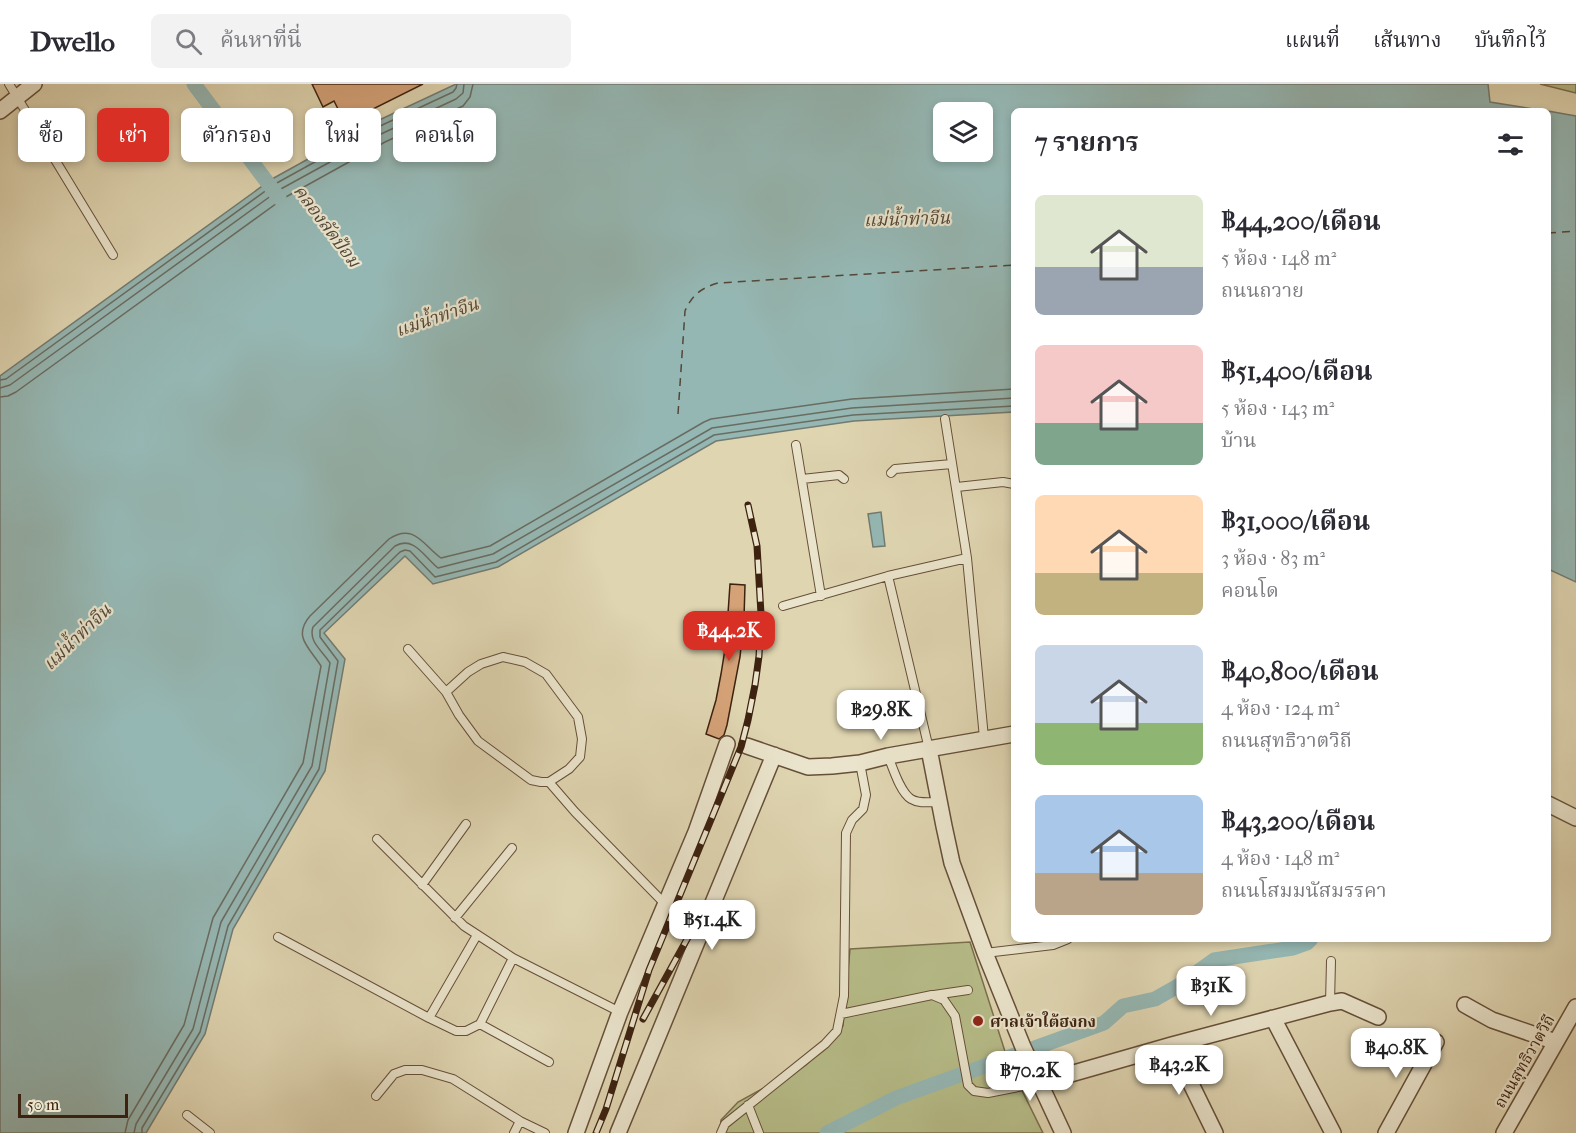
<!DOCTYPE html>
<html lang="th">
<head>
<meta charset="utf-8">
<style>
	:root { --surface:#fff; --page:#f2f2f3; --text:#2b2b33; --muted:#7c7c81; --line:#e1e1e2; --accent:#d93025 }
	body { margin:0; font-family:"IM FELL French Canon","Noto Serif Thai",serif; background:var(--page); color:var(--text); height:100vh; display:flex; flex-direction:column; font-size:22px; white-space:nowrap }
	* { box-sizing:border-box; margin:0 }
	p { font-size:20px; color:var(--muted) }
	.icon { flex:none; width:33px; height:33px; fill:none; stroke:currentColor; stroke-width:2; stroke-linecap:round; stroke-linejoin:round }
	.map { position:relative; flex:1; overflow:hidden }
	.sheet { position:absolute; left:1011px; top:24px; width:540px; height:834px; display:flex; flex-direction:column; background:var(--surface); border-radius:9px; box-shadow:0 3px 9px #0003 }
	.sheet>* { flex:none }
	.top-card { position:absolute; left:18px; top:24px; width:570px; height:54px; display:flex; gap:12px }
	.controls { position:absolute; left:933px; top:18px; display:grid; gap:12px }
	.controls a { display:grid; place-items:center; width:60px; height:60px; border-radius:9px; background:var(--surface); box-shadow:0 3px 9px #0003; font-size:30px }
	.scale { position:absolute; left:18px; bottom:15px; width:110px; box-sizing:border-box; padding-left:6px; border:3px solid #3d2210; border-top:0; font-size:16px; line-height:21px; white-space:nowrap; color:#3d2210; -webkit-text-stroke:4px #eae4cc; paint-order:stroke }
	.price { position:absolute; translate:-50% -51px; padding:0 14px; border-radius:12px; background:#fff; color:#222; font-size:20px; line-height:39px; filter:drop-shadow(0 2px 3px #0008) }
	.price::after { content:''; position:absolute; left:50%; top:36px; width:18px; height:14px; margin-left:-9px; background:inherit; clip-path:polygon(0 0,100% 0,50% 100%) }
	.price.current { background:var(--accent); color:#fff }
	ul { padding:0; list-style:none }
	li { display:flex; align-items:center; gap:18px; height:150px; padding:0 24px }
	li span { display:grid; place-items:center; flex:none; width:168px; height:120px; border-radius:9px; color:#555 }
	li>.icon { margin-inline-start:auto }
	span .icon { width:72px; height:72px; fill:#fffc; stroke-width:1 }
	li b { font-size:26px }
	h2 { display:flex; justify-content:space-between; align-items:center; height:72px; padding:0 24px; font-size:26px }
	.pill { padding:0 21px; border-radius:9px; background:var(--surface); box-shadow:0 3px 9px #0003; font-size:21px; line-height:54px }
	.pill.current { background:var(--accent); color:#fff }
	header { display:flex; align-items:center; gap:36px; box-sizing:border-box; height:84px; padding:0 30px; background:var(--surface); border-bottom:2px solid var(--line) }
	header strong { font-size:28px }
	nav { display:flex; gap:33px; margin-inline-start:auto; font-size:21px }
	.search { width:420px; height:54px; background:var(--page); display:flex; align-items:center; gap:15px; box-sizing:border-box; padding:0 21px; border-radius:9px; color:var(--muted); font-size:22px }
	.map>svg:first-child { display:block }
	.green { fill:#b6bc88; stroke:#7a6f4c; stroke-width:1.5 }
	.water { fill:#95b7b3; stroke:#727b72; stroke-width:1.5; fill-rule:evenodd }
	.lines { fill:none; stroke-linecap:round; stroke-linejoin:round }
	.shore { stroke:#696c62; stroke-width:1.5 }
	.canal { stroke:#95b7b3; stroke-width:15 }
	.ferry { stroke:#534739; stroke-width:1.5; stroke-dasharray:8 6; stroke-linecap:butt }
	.building { fill:#d5a278; stroke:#3d2210; stroke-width:1.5 }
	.lane-casing { stroke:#664f38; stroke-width:10 }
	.street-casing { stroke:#664f38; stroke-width:18 }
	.lane { stroke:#eae4cc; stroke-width:8 }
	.street { stroke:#eae4cc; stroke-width:15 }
	.rail-casing { stroke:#3d2210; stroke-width:7 }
	.rail { stroke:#eae4cc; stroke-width:4.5; stroke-dasharray:14; stroke-linecap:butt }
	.poi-dot { fill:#8f2418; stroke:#eae4cc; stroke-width:2 }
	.labels { text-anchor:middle; stroke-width:4.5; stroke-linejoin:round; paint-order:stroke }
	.poi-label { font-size:16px; font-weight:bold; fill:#3d2210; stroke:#eae4cc; text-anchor:start }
	.street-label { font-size:16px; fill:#3d2210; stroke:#eae4cc }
	.water-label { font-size:18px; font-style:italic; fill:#534739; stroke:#eae4cc }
</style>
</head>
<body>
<header>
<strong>Dwello</strong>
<div class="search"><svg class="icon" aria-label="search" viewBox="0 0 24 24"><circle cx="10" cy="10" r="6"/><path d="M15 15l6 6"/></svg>ค้นหาที่นี่</div>
<nav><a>แผนที่</a><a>เส้นทาง</a><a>บันทึกไว้</a></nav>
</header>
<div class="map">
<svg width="1576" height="1049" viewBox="0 0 1576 1049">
	<rect width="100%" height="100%" fill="#dfd5b1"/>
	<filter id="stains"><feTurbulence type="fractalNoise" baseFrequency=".00333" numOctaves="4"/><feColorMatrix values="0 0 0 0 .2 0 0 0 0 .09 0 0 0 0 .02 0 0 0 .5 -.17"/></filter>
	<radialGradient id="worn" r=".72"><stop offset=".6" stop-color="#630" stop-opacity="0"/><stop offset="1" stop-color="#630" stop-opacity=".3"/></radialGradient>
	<path class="green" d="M1540 0H1576V9Z
		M970 858 1009 980 1043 1049H720L721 1036 738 1018 806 981 843 942 850 865Z"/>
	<path class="water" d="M456 0H1488L1490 18 1546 27H1014V328L854 337 716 357 498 483 433 500 405 472 324 549 345 575 325 687 233 845 205 950 146 1049H0V292L272 95 375 38ZM944 28H982V68H944Z
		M1548 27 1576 32V498L1548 485Z
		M881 428 885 462 873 463 868 430Z"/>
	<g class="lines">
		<path class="shore" d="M0 296 6 295 275 100 378 43 453 8 456 4 457 0
			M0 304 10 301 279 106 381 50 456 15 463 9 464 0
			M0 313 8 312 16 308 284 114 385 58 463 22 470 13 473 0
			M125 1049 128 1036 184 941 213 834 303 679 321 582C310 564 292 553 310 532L389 455C414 438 424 462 441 474L490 462 704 338 711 335 852 315 1014 305
			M134 1049 136 1040 193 945 221 838 312 682 330 579C323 567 308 558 313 543L395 462C414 451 425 474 438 484L493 470 712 344 852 324 1014 314
			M142 1049V1044L200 948 228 842 319 685 338 577 320 553V546L400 468 405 466 410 467 435 493 496 478 714 351 853 331 1014 322"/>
		<path class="canal" d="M194 0 279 114
			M827 1049 896 1014 1104 939 1123 922 1155 915 1178 902 1214 876 1293 864 1307 859 1311 855"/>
		<path class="ferry" d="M1548 149 1576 147
			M678 330 685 227C692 211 701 204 718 199L1014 181"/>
	</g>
	<path class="building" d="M312 0H423L345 39 334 17 323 23Z
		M730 500 745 501 744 534 740 573 727 641 724 651 719 655 706 650 716 616 721 590 726 559Z"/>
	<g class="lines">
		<g class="lane-casing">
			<path id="lane" d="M9 0 113 171
				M796 361 821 512
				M891 389 895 385 952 380
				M802 395 839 391 844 395
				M957 403 1003 398 1014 400
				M967 474 984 654
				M888 492 929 665
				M783 522 888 492 967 474 945 335
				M408 565 446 608 459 631 478 657 531 696 541 698H549L569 685 580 673 582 655 578 633 546 590 525 578 503 573 481 580 468 588 446 608
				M888 672C893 684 900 708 911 715 919 720 930 718 939 718
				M549 698 575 728 665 820
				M377 755 464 842 513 874 620 928
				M422 801 466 740
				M455 834 512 764
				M278 853 429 934 477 851
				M985 869 1053 861 1068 855
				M934 911 968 906
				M1330 919 1331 877
				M841 930 932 911 944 916 955 932 968 1001 974 1007 988 1009 1039 999
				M429 934 456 947H466L480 940 513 874
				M480 940 549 978
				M376 1012 394 990 405 986H422L453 995 520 1037 545 1049
				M748 1021 759 1049
				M187 1031 210 1049
				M514 1049 520 1037
				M721 1049 725 1040 825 960 837 947 844 912 846 749 852 736 863 725 866 711 860 679"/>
		</g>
		<g class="street-casing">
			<path id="street" d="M0 27 34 0
				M747 662 808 683 832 682 860 679 888 672 1014 650
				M929 665 944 742 952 779 985 869 1023 963 1063 1049
				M1548 720 1576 734
				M1465 921 1492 936 1556 958
				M1273 934 1333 1049
				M1172 961 1215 1049
				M1039 999 1172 961 1330 919 1342 917 1378 933
				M576 1049 620 928 696 748 727 660
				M618 1049 774 671
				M1386 1049 1436 958
				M1504 1049 1576 923"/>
		</g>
		<use href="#lane" class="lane"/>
		<use href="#street" class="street"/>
		<g class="rail-casing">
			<path id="rail" d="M643 935 691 848
				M596 1049 606 1025 649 886 741 663 748 636 755 601 759 572 761 530 757 462 748 421"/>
		</g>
		<use href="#rail" class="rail"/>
	</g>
	<circle class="poi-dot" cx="978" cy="937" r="6"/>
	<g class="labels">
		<g class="poi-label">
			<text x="990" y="943">ศาลเจ้าใต้ฮงกง</text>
		</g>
		<g class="street-label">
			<text transform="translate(1524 977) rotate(-60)" y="6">ถนนสุทธิวาตวิถี</text>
		</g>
		<g class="water-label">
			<text transform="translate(907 135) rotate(-2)" y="6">แม่น้ำท่าจีน</text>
			<text transform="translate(327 142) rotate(53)" y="6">คลองลัดป้อม</text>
			<text transform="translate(437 233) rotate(-19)" y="6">แม่น้ำท่าจีน</text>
			<text transform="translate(77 553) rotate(-44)" y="6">แม่น้ำท่าจีน</text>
		</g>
	</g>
	<rect width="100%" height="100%" filter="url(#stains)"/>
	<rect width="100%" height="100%" fill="url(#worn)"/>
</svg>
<div class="controls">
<a><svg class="icon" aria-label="layers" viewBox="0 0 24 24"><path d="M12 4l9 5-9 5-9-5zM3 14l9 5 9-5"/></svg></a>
</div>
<div class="scale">50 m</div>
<b class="price current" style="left:729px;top:578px">฿44.2K</b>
<b class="price" style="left:881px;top:657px">฿29.8K</b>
<b class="price" style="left:712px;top:867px">฿51.4K</b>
<b class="price" style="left:1211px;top:933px">฿31K</b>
<b class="price" style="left:1396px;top:995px">฿40.8K</b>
<b class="price" style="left:1179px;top:1012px">฿43.2K</b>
<b class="price" style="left:1030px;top:1018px">฿70.2K</b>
<div class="top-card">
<a class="pill">ซื้อ</a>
<a class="pill current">เช่า</a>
<a class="pill">ตัวกรอง</a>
<a class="pill">ใหม่</a>
<a class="pill">คอนโด</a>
</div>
<section class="sheet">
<h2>7 รายการ<svg class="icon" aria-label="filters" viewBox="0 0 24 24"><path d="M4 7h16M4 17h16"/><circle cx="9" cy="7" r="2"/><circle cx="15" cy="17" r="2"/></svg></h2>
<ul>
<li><span style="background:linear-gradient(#dfe7d0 60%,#9aa5b1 0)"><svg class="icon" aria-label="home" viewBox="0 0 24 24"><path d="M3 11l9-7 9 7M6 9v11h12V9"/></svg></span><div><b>฿44,200/เดือน</b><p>5 ห้อง · 148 m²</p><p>ถนนถวาย</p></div></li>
<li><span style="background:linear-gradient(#f6c9c9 65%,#7fa58c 0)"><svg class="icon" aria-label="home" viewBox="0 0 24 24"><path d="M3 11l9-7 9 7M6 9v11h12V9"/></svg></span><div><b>฿51,400/เดือน</b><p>5 ห้อง · 143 m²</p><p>บ้าน</p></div></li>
<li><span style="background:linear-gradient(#ffd9b3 65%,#c2b280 0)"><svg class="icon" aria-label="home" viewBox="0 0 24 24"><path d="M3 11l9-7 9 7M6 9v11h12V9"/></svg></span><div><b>฿31,000/เดือน</b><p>3 ห้อง · 83 m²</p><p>คอนโด</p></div></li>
<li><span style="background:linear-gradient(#c9d6e8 65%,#8fb573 0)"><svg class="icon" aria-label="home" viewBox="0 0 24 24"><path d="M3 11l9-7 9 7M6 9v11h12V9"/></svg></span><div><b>฿40,800/เดือน</b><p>4 ห้อง · 124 m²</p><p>ถนนสุทธิวาตวิถี</p></div></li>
<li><span style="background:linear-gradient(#a9c7e8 65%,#b9a48a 0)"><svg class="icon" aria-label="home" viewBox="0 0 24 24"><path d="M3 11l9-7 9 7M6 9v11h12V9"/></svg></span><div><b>฿43,200/เดือน</b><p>4 ห้อง · 148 m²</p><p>ถนนโสมมนัสมรรคา</p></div></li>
</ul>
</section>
</div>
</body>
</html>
